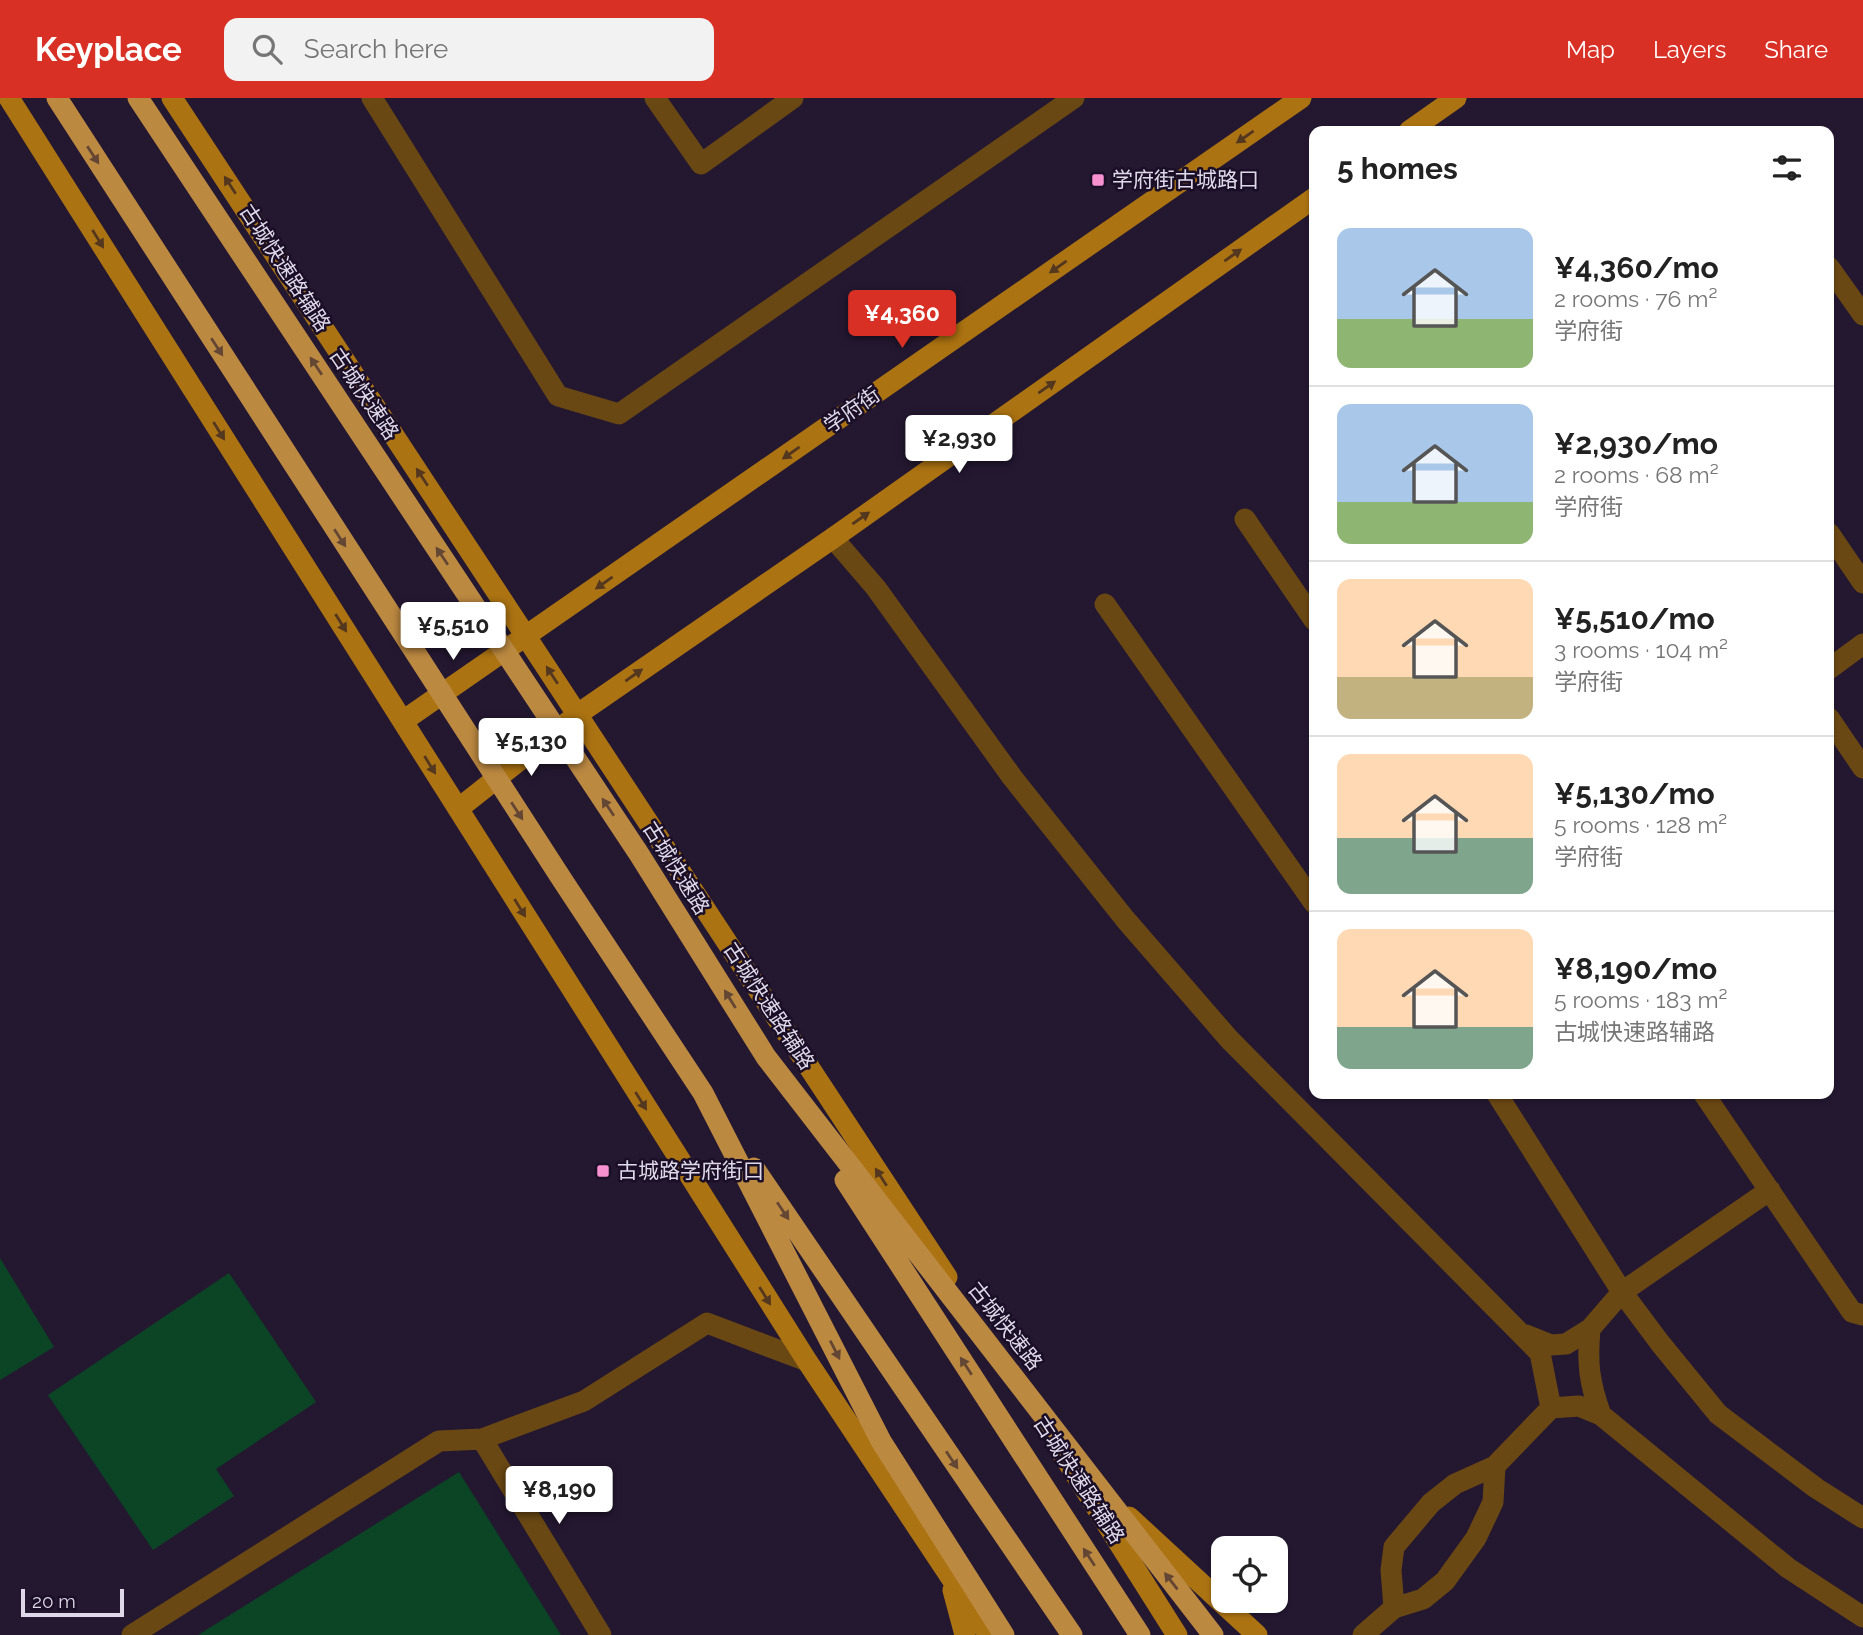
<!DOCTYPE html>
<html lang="en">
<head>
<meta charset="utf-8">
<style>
	:root { --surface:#fff; --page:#f2f2f2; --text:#222; --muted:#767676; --line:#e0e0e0; --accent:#d93025 }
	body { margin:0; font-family:Raleway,"Noto Sans SC",sans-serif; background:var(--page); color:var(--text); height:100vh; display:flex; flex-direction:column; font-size:26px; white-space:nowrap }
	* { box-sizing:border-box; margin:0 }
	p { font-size:23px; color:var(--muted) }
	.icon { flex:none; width:38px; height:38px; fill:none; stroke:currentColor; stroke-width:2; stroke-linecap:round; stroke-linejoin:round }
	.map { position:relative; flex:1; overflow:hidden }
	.side { position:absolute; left:1309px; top:28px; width:525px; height:973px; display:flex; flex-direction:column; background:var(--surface); border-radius:14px; box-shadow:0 2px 5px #0004 }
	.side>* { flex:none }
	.tools { position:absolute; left:1211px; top:1438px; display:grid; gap:14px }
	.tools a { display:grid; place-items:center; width:77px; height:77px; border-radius:14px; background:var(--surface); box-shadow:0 2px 5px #0004; font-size:35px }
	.scale { position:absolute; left:21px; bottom:18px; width:103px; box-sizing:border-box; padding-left:7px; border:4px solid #dfd8e9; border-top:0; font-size:19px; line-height:24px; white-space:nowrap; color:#dfd8e9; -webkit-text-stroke:5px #1a0f27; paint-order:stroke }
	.price { position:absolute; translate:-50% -60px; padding:0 16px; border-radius:7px; background:#fff; color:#222; font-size:23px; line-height:46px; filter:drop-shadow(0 2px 4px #0008) }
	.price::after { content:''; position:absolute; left:50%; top:42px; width:21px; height:16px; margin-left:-10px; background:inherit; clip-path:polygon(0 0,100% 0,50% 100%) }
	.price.current { background:var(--accent); color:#fff }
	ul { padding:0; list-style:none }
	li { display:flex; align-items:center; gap:21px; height:175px; padding:0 28px }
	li+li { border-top:2px solid var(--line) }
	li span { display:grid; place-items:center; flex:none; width:196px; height:140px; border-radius:14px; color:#555 }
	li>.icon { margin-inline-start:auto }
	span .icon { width:84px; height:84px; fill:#fffc; stroke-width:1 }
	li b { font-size:30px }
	h2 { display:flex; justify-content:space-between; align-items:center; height:84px; padding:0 28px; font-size:30px }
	header { display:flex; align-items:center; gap:42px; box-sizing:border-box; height:98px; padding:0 35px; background:var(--accent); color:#fff }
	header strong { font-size:33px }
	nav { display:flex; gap:38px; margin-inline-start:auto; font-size:24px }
	.search { width:490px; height:63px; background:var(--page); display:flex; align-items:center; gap:18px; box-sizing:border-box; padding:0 24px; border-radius:14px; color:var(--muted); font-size:26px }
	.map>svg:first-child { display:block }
	.green { fill:#0b4525 }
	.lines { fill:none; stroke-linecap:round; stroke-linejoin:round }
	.minor { stroke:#6a4813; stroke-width:21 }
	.major { stroke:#ac7312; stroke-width:21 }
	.highway { stroke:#bc8941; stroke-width:21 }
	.oneway { fill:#54371f }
	.oneway2 { fill:#634633 }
	.poi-dot { fill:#f790ce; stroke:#1a0f27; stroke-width:2.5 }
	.labels { text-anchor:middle; stroke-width:5; stroke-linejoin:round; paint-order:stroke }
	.poi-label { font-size:21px; fill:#dfd8e9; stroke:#1a0f27; text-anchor:start }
	.street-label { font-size:21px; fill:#dfd8e9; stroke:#1a0f27 }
</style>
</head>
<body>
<header>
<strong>Keyplace</strong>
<div class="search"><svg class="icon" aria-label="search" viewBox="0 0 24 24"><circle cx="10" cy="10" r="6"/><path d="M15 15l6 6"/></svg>Search here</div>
<nav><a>Map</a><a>Layers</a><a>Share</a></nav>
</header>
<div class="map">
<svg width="1863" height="1537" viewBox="0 0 1863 1537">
	<rect width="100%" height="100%" fill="#241831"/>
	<path class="green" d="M0 1160 54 1249 0 1282Z
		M229 1175 316 1304 216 1371 234 1398 153 1452 48 1297Z
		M459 1374 561 1537H198Z"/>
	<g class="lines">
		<path class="minor" d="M372 0 558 298 619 316 1074 0
			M655 0 701 66 793 0
			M1829 169 1863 217
			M1245 421 1314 522
			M1829 435 1863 485
			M833 440 876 490 1012 679 1125 821 1229 941 1540 1255 1551 1310 1579 1308 1601 1317 1788 1470 1863 1519
			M1105 506 1314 805
			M1829 571 1863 546
			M1829 620 1863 670
			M1497 996 1622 1194 1660 1245 1718 1316 1816 1390 1863 1420
			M1704 996 1852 1214 1863 1217
			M1590 1231C1587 1265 1589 1284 1601 1317
			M1526 1237 1551 1247 1566 1246 1590 1231 1622 1194 1770 1092
			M482 1341 601 1537
			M1495 1368 1493 1404 1476 1440 1445 1483 1423 1501 1394 1510 1391 1472 1394 1449 1431 1405 1455 1386 1495 1368 1551 1310
			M132 1537 439 1343 482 1341 584 1303 707 1225 807 1263
			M1363 1537 1394 1510"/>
		<path class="major" d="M9 0 807 1263 989 1537
			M172 0 947 1179
			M1409 33 1456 0
			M403 623 1301 0
			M458 711 578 616 833 440 1314 100
			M1062 1355 1177 1537
			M1129 1419 1257 1537
			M953 1492 965 1537"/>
		<path class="highway" d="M57 0 563 783 703 995 881 1343 1004 1537
			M138 0 639 756 766 959 1213 1537
			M754 1070 1072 1537
			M845 1082 1140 1537"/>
	</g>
	<defs><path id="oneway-solid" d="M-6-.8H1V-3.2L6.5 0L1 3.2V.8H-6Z" transform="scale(1.75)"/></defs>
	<g class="oneway">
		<use href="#oneway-solid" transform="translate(1245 39) rotate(145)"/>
		<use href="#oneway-solid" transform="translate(230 87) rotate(-123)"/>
		<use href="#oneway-solid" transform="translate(98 141) rotate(58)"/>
		<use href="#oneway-solid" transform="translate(1233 157) rotate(-35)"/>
		<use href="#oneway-solid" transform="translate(1058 169) rotate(145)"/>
		<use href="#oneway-solid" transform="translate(1047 289) rotate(-35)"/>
		<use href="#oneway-solid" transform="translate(219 333) rotate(58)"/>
		<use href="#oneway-solid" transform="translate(791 355) rotate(145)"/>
		<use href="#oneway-solid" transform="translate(422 379) rotate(-123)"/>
		<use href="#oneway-solid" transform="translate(861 420) rotate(-35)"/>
		<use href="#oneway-solid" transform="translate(604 485) rotate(145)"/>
		<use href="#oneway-solid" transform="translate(341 525) rotate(58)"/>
		<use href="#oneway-solid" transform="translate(552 577) rotate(-123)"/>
		<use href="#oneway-solid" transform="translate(634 577) rotate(-35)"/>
		<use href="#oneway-solid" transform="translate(430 667) rotate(58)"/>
		<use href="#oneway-solid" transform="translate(520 810) rotate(58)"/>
		<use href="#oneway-solid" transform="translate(641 1003) rotate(58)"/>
		<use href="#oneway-solid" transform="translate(881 1079) rotate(-123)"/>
		<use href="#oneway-solid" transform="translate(765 1198) rotate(58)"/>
	</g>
	<g class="oneway2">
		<use href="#oneway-solid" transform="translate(93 57) rotate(57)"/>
		<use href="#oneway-solid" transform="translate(217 249) rotate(57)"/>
		<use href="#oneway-solid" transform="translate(316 268) rotate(-124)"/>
		<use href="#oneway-solid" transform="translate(340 440) rotate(57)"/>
		<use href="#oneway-solid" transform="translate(442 458) rotate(-124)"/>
		<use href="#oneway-solid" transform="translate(608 709) rotate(-124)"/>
		<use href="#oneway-solid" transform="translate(517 713) rotate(57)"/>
		<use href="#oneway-solid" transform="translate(730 901) rotate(-122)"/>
		<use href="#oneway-solid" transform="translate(783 1113) rotate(56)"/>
		<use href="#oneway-solid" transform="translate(835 1252) rotate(63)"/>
		<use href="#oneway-solid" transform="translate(966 1268) rotate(-123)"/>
		<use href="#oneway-solid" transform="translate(952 1362) rotate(56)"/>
		<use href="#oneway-solid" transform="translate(1089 1459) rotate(-123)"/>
		<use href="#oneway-solid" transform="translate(1171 1483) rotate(-128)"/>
	</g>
	<g class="poi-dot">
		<rect x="1091" y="75" width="14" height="14" rx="3.5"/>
		<rect x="596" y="1066" width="14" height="14" rx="3.5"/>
	</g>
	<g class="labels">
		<g class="poi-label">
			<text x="1112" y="89">学府街古城路口</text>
			<text x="617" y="1080">古城路学府街口</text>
		</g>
		<g class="street-label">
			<text transform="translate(285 170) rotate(57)" y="7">古城快速路辅路</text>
			<text transform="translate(364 296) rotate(56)" y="7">古城快速路</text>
			<text transform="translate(852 312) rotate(-35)" y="7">学府街</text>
			<text transform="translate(676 770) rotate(58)" y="7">古城快速路</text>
			<text transform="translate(769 908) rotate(57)" y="7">古城快速路辅路</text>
			<text transform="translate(1005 1228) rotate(52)" y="7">古城快速路</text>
			<text transform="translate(1079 1382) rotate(57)" y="7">古城快速路辅路</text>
		</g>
	</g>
</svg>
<div class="tools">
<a><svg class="icon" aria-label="locate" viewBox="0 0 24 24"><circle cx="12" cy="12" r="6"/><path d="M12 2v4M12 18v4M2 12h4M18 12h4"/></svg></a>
</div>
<div class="scale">20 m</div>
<b class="price current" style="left:902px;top:252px">¥4,360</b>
<b class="price" style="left:959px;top:377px">¥2,930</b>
<b class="price" style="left:453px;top:564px">¥5,510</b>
<b class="price" style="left:531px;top:680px">¥5,130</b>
<b class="price" style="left:559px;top:1428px">¥8,190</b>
<section class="side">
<h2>5 homes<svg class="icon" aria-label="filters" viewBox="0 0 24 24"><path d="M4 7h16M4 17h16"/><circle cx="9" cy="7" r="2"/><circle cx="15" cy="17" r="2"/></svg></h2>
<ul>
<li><span style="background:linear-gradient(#a9c7e8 65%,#8fb573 0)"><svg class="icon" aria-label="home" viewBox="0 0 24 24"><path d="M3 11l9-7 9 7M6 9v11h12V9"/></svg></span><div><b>¥4,360/mo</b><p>2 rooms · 76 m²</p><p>学府街</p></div></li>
<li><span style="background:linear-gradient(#a9c7e8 70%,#8fb573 0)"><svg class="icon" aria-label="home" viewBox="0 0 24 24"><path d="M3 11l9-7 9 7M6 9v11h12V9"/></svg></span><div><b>¥2,930/mo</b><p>2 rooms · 68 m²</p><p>学府街</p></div></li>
<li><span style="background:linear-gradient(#ffd9b3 70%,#c2b280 0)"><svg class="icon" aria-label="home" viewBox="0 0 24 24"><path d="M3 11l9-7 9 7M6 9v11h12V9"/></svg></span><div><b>¥5,510/mo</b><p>3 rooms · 104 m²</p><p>学府街</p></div></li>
<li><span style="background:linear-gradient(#ffd9b3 60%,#7fa58c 0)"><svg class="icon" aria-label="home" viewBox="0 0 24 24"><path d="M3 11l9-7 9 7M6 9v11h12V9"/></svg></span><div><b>¥5,130/mo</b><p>5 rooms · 128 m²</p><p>学府街</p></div></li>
<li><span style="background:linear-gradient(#ffd9b3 70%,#7fa58c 0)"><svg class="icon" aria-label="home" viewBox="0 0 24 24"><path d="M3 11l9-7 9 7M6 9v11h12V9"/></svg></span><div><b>¥8,190/mo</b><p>5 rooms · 183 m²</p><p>古城快速路辅路</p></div></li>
</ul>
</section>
</div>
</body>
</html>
